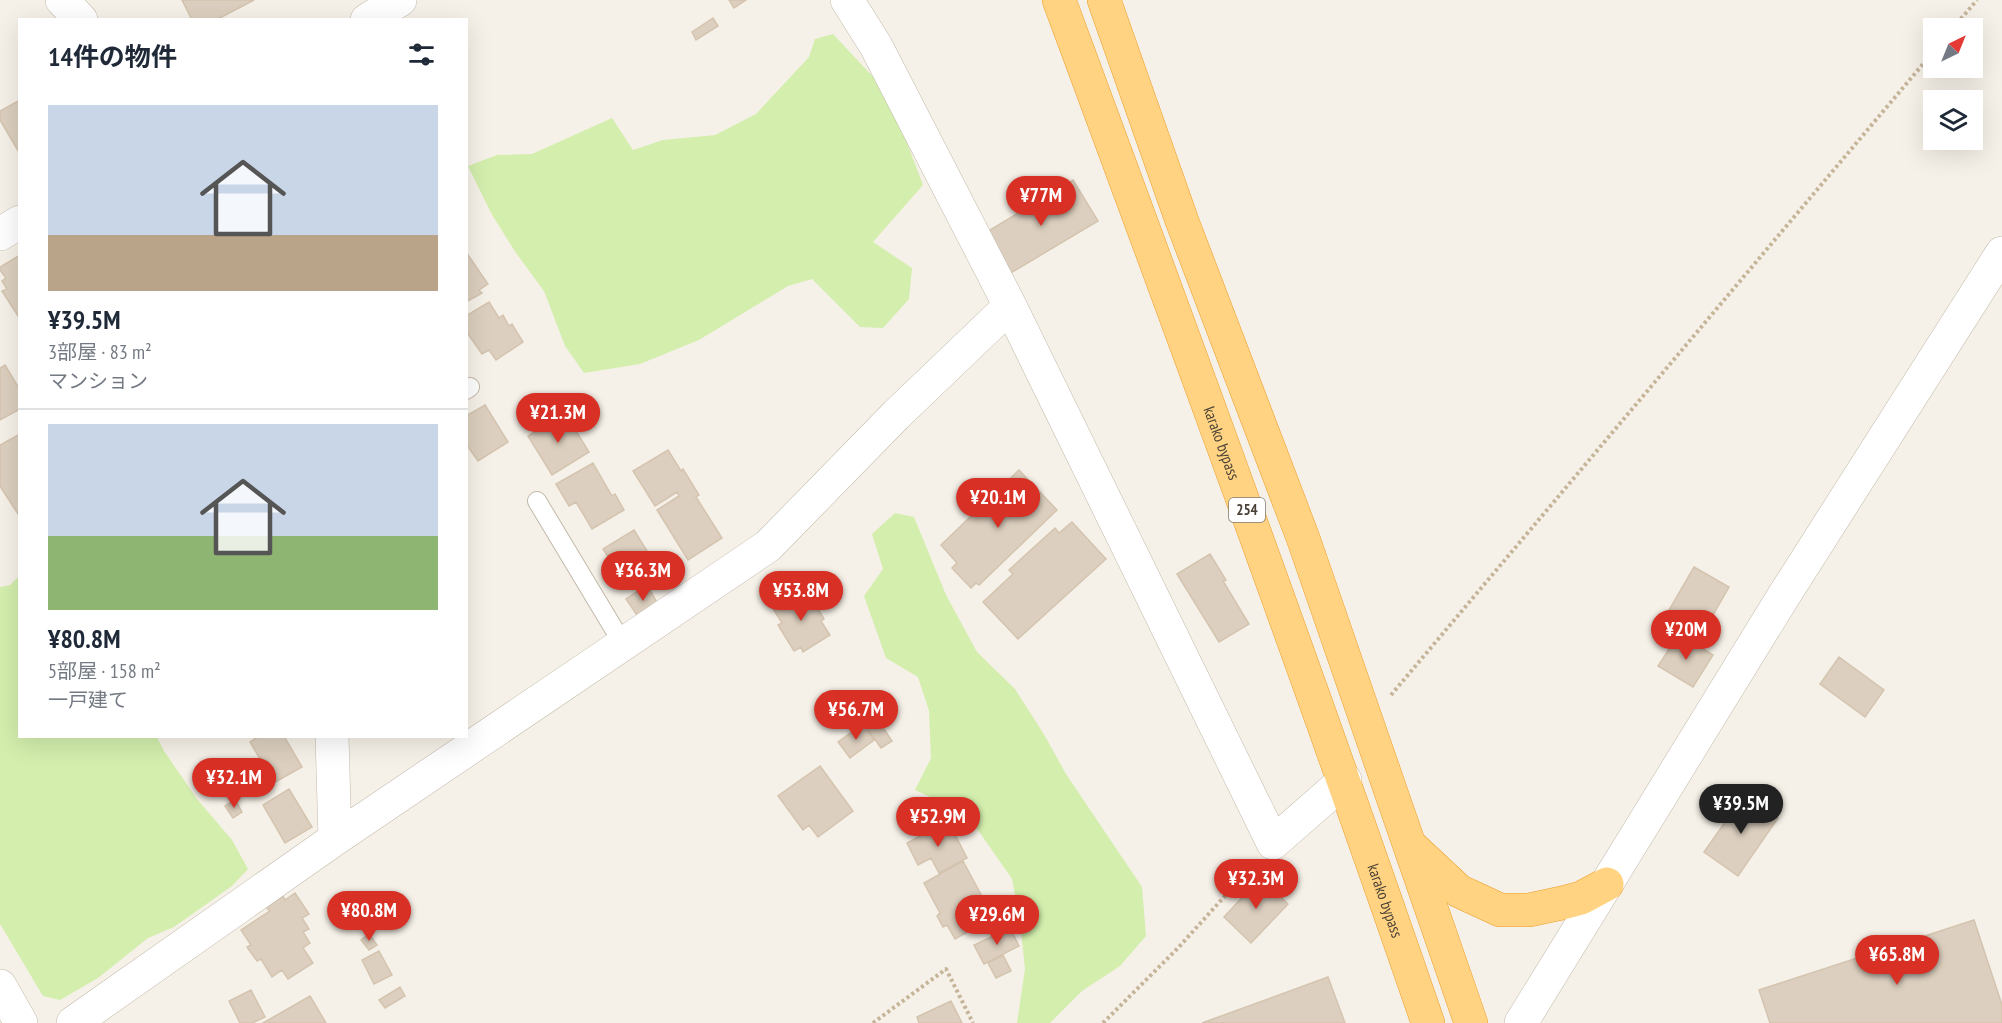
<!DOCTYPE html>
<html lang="ja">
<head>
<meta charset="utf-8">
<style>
	:root { --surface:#fff; --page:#f6f6f7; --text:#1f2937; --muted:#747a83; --line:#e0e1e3; --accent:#d93025 }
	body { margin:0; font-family:"PT Sans Narrow","Noto Sans JP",sans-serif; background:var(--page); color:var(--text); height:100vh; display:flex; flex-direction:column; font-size:22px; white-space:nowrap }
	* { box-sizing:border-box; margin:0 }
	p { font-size:20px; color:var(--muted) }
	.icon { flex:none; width:33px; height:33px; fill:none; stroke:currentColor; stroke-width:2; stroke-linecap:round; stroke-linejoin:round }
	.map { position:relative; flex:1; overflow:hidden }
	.sheet { position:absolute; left:18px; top:18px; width:450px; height:720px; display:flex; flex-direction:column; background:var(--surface); border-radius:0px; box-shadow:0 6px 24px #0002 }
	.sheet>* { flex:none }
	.needle { width:39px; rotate:43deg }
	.controls { position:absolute; left:1923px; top:18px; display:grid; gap:12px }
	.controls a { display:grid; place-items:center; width:60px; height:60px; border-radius:0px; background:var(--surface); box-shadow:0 6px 24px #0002; font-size:30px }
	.price { position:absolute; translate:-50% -51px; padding:0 14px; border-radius:21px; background:var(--accent); color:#fff; font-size:20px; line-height:39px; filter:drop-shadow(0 2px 3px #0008) }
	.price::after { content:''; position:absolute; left:50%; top:36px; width:18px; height:14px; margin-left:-9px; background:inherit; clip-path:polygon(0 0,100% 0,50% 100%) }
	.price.current { background:#222; color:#fff }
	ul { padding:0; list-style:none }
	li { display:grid; align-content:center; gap:12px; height:318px; padding:0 30px }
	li+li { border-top:2px solid var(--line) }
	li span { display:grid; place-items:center; height:186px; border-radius:0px; color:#555 }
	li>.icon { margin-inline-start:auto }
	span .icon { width:108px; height:108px; fill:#fffc; stroke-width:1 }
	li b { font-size:26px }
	h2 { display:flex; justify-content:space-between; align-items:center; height:72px; padding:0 30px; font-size:26px }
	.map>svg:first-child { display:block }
	.green { fill:#d3eead }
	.building { fill:#dccfbf; stroke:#d4c4af; stroke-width:1.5 }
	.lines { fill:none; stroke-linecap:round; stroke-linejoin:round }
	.service-casing { stroke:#c3b9aa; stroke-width:20 }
	.minor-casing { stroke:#c3b9aa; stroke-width:34 }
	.tertiary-casing { stroke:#c3b9aa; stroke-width:34 }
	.trunk-casing { stroke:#ee9e2a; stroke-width:34 }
	.path { stroke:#c6b499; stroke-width:4; stroke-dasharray:3 3; stroke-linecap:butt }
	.service { stroke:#fff; stroke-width:18 }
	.minor { stroke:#fff; stroke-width:33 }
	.tertiary { stroke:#fff; stroke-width:33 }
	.trunk { stroke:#ffd381; stroke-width:33 }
	.labels { text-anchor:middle; stroke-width:6; stroke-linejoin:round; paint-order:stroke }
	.shield { fill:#fff; stroke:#807a72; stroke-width:1.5 }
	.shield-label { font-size:15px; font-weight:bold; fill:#4a4136 }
	.street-label { font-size:16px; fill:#4a4136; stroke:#fff }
</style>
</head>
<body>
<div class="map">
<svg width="2002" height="1023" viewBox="0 0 2002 1023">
	<rect width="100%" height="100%" fill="#f6f1e8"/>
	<path class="green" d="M833 34 876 80 904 135 923 185 873 242 912 268 909 299 883 328 860 327 812 279 788 286 699 340 640 364 584 373 565 346 544 291 516 253 491 213 468 166 497 155 532 154 612 118 633 150 663 140 715 135 756 114 809 57 815 39Z
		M895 513 914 517 946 595 977 652 1015 689 1045 736 1066 774 1142 887 1146 936 1120 966 1082 991 1050 1023H1017L1025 969 1020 921 1012 879 978 830 954 808 915 790 931 758 929 711 918 677 886 658 864 596 883 569 872 534Z
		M19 576 20 736 157 737 164 751 197 799 232 840 248 869 232 886 174 927 148 938 98 978 60 1000 43 996 0 924V587L10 585Z"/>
	<path class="building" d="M182 0H254L216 20H192Z
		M729 0H746L734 8Z
		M713 18 718 26 696 40 692 32Z
		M20 100V154L0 120V111Z
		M1073 180 1098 221 1009 274 985 233Z
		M466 252 488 284 479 290 482 293 466 302Z
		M20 255V319L2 291 7 289 2 281 6 278 0 270V267Z
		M489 302 499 318 503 315 509 326 512 324 523 342 496 360 489 350 482 354 466 331V316Z
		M5 365 20 390V409L0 420V368Z
		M485 405 508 442 478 461 466 444V416Z
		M565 413 589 452 552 475 528 436Z
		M20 434V517L0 486V445Z
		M668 450 681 471 683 469 699 495 696 497 722 538 688 560 657 510 679 496 677 492 655 506 633 471Z
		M593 463 612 496 615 494 624 510 592 529 576 502 569 506 556 484Z
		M1019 470 1057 510 979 585 976 583 971 588 952 568 957 563 941 545Z
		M1072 522 1106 559 1018 639 983 602 1013 574 1009 570 1055 528 1059 533Z
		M634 530 660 572 632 589 623 574 620 576 603 549Z
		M1210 554 1226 580 1223 581 1249 624 1219 642 1177 574Z
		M1694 567 1729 587 1705 629 1689 619 1684 628 1665 617Z
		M647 585 659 606 639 618 626 599Z
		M805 593 814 608 817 607 824 619 821 621 830 635 803 652 801 647 794 651 778 625 782 623 772 607 790 595 793 600Z
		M1679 634 1713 655 1693 687 1658 666Z
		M1839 657 1884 690 1865 717 1820 684Z
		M878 720 892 741 881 748 867 728Z
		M863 724 874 740 850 758 838 742Z
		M259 736H284L302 767 270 785 259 767 263 764 250 742Z
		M820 766 853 811 818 837 809 825 803 830 778 796Z
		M289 789 312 827 285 843 263 805Z
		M1744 795 1778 818 1738 876 1704 852Z
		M235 800 242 812 233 818 225 806Z
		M948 821 967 858 939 873 931 858 918 865 907 843Z
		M963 861 984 900 979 902 989 920 955 939 947 925 943 927 937 916 940 913 924 883Z
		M1260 878 1288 904 1251 943 1224 917Z
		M295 893 309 914 302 918 309 929 303 932 310 943 303 948 313 963 288 979 282 970 272 977 261 959 257 961 247 947 251 945 241 930 270 911 266 907 283 896 285 900Z
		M1974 920 2002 1005V1023H1770L1759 990Z
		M1010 928 1019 946 984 964 974 945Z
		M369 934 377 945 369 950 361 940Z
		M379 951 392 975 374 984 362 960Z
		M1003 955 1011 971 996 978 988 963Z
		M1328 977 1345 1023H1202Z
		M400 987 405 996 385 1008 379 1000Z
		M251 990 265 1017 252 1023H240L229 1001Z
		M310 996 326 1023H263Z
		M951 1001 962 1023H919L917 1017Z"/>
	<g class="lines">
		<g class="service-casing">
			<path id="service" d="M466 390 470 387
				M537 501 623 644"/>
		</g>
		<g class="minor-casing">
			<path id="minor" d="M62 0 81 20
				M847 0 876 46 1010 306 1273 843 1345 780
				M367 20 400 0
				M0 234 20 222
				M332 736 335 839
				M0 986 21 1023
				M73 1023 335 839 768 546 896 415 1010 306"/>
		</g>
		<g class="tertiary-casing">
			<path id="tertiary" d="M1521 1023 1783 597 2002 253"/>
		</g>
		<g class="trunk-casing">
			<g id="trunk">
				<path id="s1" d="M1059 0C1185 340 1310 680 1428 1023"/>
				<path d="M1104 0 1182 221 1303 538 1471 1023"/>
				<path d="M1413 848 1459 891 1500 910H1529L1562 903 1581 898 1607 884"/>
			</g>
		</g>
		<path class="path" d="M1953 28 1977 0
			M1391 695 1934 51
			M873 1023 946 969 973 1023
			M1103 1023 1178 948 1252 866"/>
		<use href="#service" class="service"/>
		<use href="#minor" class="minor"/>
		<use href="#tertiary" class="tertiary"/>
		<use href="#trunk" class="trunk"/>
	</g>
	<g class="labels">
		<rect class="shield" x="1229" y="498" width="36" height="24" rx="4.5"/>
		<g class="shield-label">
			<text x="1247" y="515">254</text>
		</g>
		<g class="street-label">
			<text dy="6" stroke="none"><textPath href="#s1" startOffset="472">karako bypass</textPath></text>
			<text dy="6" stroke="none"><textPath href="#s1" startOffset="958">karako bypass</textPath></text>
		</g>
	</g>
</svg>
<div class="controls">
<a><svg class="needle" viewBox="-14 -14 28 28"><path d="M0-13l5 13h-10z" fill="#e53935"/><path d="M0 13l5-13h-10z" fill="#747a83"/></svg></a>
<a><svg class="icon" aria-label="layers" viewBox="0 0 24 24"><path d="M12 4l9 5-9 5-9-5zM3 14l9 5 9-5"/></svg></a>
</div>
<b class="price" style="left:1041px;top:227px">¥77M</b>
<b class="price" style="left:558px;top:444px">¥21.3M</b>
<b class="price" style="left:998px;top:529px">¥20.1M</b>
<b class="price" style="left:643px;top:602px">¥36.3M</b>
<b class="price" style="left:801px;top:622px">¥53.8M</b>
<b class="price" style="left:1686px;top:661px">¥20M</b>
<b class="price" style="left:856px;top:741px">¥56.7M</b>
<b class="price" style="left:234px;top:809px">¥32.1M</b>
<b class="price current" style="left:1741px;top:835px">¥39.5M</b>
<b class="price" style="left:938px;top:848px">¥52.9M</b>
<b class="price" style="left:1256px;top:910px">¥32.3M</b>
<b class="price" style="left:369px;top:942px">¥80.8M</b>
<b class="price" style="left:997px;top:946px">¥29.6M</b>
<b class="price" style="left:1897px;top:986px">¥65.8M</b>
<section class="sheet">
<h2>14件の物件<svg class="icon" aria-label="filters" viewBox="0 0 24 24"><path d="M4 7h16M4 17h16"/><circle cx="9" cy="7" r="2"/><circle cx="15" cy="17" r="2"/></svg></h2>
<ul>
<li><span style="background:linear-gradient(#c9d6e8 70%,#b9a48a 0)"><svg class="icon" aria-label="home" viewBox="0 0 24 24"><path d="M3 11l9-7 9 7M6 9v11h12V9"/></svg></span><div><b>¥39.5M</b><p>3部屋 · 83 m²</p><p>マンション</p></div></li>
<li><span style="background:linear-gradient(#c9d6e8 60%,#8fb573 0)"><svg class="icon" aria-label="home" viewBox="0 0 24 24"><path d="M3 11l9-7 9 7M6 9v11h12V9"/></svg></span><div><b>¥80.8M</b><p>5部屋 · 158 m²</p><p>一戸建て</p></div></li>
</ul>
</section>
</div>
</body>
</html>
